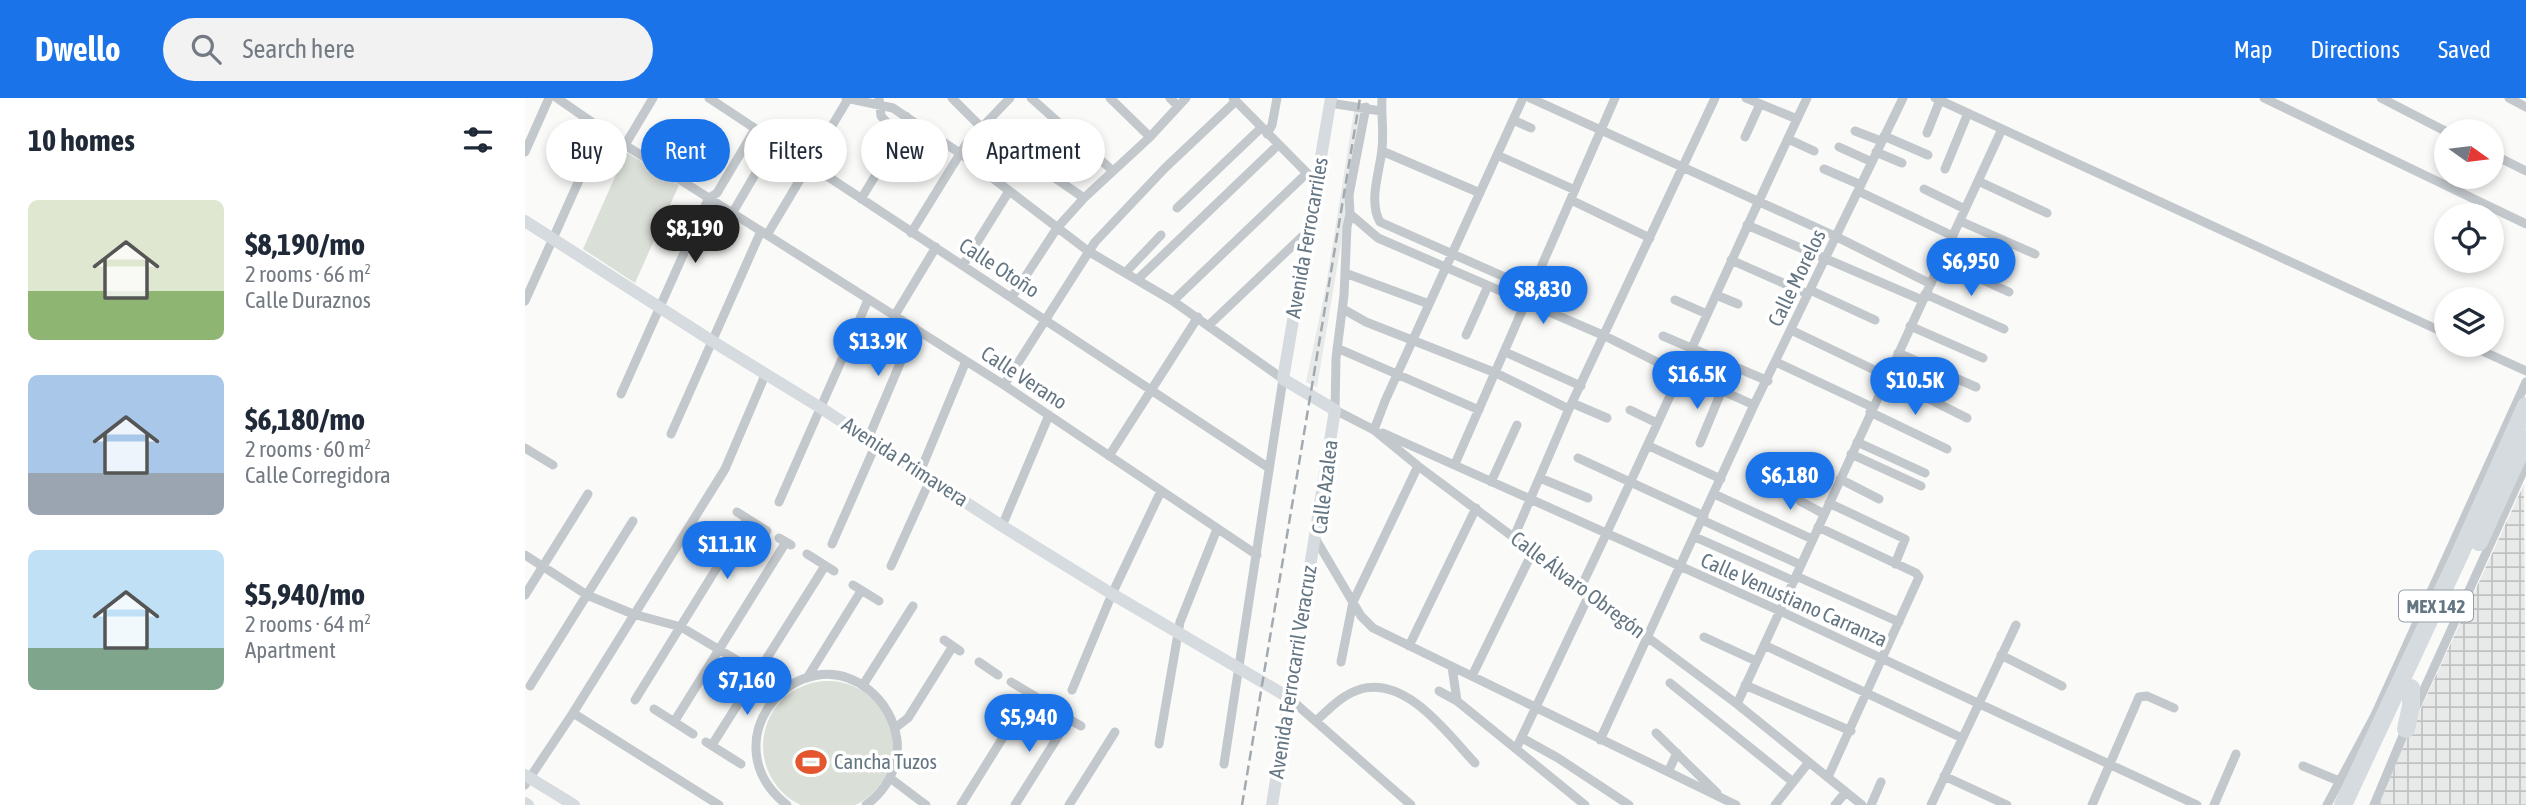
<!DOCTYPE html>
<html lang="en">
<head>
<meta charset="utf-8">
<style>
	:root { --surface:#fff; --page:#f2f2f3; --text:#1f2937; --muted:#747a83; --accent:#1a73e8 }
	body { margin:0; font-family:"Asap Condensed",sans-serif; background:var(--page); color:var(--text); height:100vh; display:flex; flex-direction:column; font-size:26px; white-space:nowrap }
	* { box-sizing:border-box; margin:0 }
	p { font-size:23px; color:var(--muted) }
	.icon { flex:none; width:38px; height:38px; fill:none; stroke:currentColor; stroke-width:2; stroke-linecap:round; stroke-linejoin:round }
	.map { position:relative; flex:1; overflow:hidden }
	.details { display:flex; flex-direction:column; background:var(--surface); width:525px }
	.details>* { flex:none }
	.top-card { position:absolute; left:21px; top:21px; width:665px; height:63px; display:flex; gap:14px }
	.needle { width:46px; rotate:104deg }
	.buttons { position:absolute; left:1909px; top:21px; display:grid; gap:14px }
	.buttons a { display:grid; place-items:center; width:70px; height:70px; border-radius:50%; background:var(--surface); box-shadow:0 4px 10px #0003; font-size:35px }
	.price { position:absolute; translate:-50% -60px; padding:0 16px; border-radius:24px; background:var(--accent); color:#fff; font-size:23px; line-height:46px; filter:drop-shadow(0 2px 4px #0008) }
	.price::after { content:''; position:absolute; left:50%; top:42px; width:21px; height:16px; margin-left:-10px; background:inherit; clip-path:polygon(0 0,100% 0,50% 100%) }
	.price.on { background:#222; color:#fff }
	ul { padding:0; list-style:none }
	li { display:flex; align-items:center; gap:21px; height:175px; padding:0 28px }
	li span { display:grid; place-items:center; flex:none; width:196px; height:140px; border-radius:10px; color:#555 }
	li>.icon { margin-inline-start:auto }
	span .icon { width:84px; height:84px; fill:#fffc; stroke-width:1 }
	li b { font-size:30px }
	h2 { display:flex; justify-content:space-between; align-items:center; height:84px; padding:0 28px; font-size:30px }
	.pill { padding:0 24px; border-radius:32px; background:var(--surface); box-shadow:0 4px 10px #0003; font-size:24px; line-height:63px }
	.pill.on { background:var(--accent); color:#fff }
	header { display:flex; align-items:center; gap:42px; box-sizing:border-box; height:98px; padding:0 35px; background:var(--accent); color:#fff }
	header strong { font-size:33px }
	nav { display:flex; gap:38px; margin-inline-start:auto; font-size:24px }
	.search { width:490px; height:63px; background:var(--page); display:flex; align-items:center; gap:18px; box-sizing:border-box; padding:0 24px; border-radius:38px; color:var(--muted); font-size:26px }
	main { display:flex; flex:1; min-height:0 }
	.map>svg:first-child { display:block }
	.built { fill:#e8e9e9 }
	.industrial { fill:url(#industrial-grid) }
	.green { fill:#dadfd7 }
	.lines { fill:none; stroke-linecap:round; stroke-linejoin:round }
	.street { stroke:#c3c8cc; stroke-width:9 }
	.secondary { stroke:#d6dbdf; stroke-width:12 }
	.highway { stroke:#d6dbdf; stroke-width:18 }
	.rail { stroke:#a2aab0; stroke-width:2.5; stroke-dasharray:10 5; stroke-linecap:butt }
	.labels { text-anchor:middle; stroke-width:7; stroke-linejoin:round; paint-order:stroke }
	.shield { fill:#fff; stroke:#939fa8; stroke-width:2 }
	.shield-label { font-size:19px; font-weight:bold; fill:#657683 }
	.street-label { font-size:21px; fill:#657683; stroke:#fff }
	.poi-label { font-size:21px; fill:#657683; stroke:#fff; text-anchor:start }
</style>
</head>
<body>
<header>
<strong>Dwello</strong>
<div class="search"><svg class="icon" aria-label="search" viewBox="0 0 24 24"><circle cx="10" cy="10" r="6"/><path d="M15 15l6 6"/></svg>Search here</div>
<nav><a>Map</a><a>Directions</a><a>Saved</a></nav>
</header>
<main>
<section class="details">
<h2>10 homes<svg class="icon" aria-label="filters" viewBox="0 0 24 24"><path d="M4 7h16M4 17h16"/><circle cx="9" cy="7" r="2"/><circle cx="15" cy="17" r="2"/></svg></h2>
<ul>
<li><span style="background:linear-gradient(#dfe7d0 65%,#8fb573 0)"><svg class="icon" aria-label="home" viewBox="0 0 24 24"><path d="M3 11l9-7 9 7M6 9v11h12V9"/></svg></span><div><b>$8,190/mo</b><p>2 rooms · 66 m²</p><p>Calle Duraznos</p></div></li>
<li><span style="background:linear-gradient(#a9c7e8 70%,#9aa5b1 0)"><svg class="icon" aria-label="home" viewBox="0 0 24 24"><path d="M3 11l9-7 9 7M6 9v11h12V9"/></svg></span><div><b>$6,180/mo</b><p>2 rooms · 60 m²</p><p>Calle Corregidora</p></div></li>
<li><span style="background:linear-gradient(#bfe0f5 70%,#7fa58c 0)"><svg class="icon" aria-label="home" viewBox="0 0 24 24"><path d="M3 11l9-7 9 7M6 9v11h12V9"/></svg></span><div><b>$5,940/mo</b><p>2 rooms · 64 m²</p><p>Apartment</p></div></li>
</ul>
</section>
<div class="map">
<svg width="2001" height="707" viewBox="0 0 2001 707">
	<defs>
		<pattern id="industrial-grid" width="8" height="8" patternUnits="userSpaceOnUse" patternTransform="scale(1.75)"><rect width="8" height="8" fill="#e8e9e9"/><path d="M0 4h8M4 0v8" fill="none" stroke="#c0c1c2"/></pattern>
	</defs>
	<rect width="100%" height="100%" fill="#fafaf8"/>
	<path class="built" d="M829 13 838 15 792 289 781 284 801 188Z"/>
	<path class="industrial" d="M1999 386 2001 707H1854L1875 656Z"/>
	<path class="green" d="M101 54 154 87 110 185 58 151Z
		M238 648a65 65 0 1 1 130 0a65 65 0 1 1-130 0Z"/>
	<g class="lines">
		<path class="street" d="M32 0 100 47 479 287 732 457
			M184 0 744 370
			M321 0 368 10 436 56 563 153 648 203 758 281 699 666
			M354 0 356 18 373 37
			M427 0 456 29 559 100
			M506 0 588 73
			M585 0 625 39
			M645 0 653 8
			M708 0 784 77
			M857 0C856 17 859 34 857 51 855 73 843 103 855 124L1007 191
			M1005 0 1312 139 1406 186
			M1221 0 1272 21
			M1410 0 1922 236
			M1739 0 2001 126
			M1856 0 1922 34
			M1984 0 2001 9
			M805 5 856 13
			M841 9 824 97 825 116 822 129 819 197 811 260 810 312 849 332 893 368 1212 606 1337 707
			M988 22 1006 30
			M1330 33 1356 43
			M1402 35 1415 2
			M742 36 747 27 752 0
			M1359 38 1403 57
			M1220 39 1235 6
			M1263 41 1289 53
			M100 47 128 0
			M1314 49 1347 64
			M857 53 955 95
			M0 54 24 0
			M1351 54 1377 65
			M1967 56 2001 73
			M972 57 1050 92
			M1299 71 1336 87
			M1420 71 1443 15
			M1453 83 1522 115
			M1399 91 1440 111
			M1333 93 1428 138
			M336 101 371 44 381 18
			M1046 102 1125 140
			M652 110 736 30
			M208 114 249 44
			M825 116 853 140 1080 238 1132 264 1229 307
			M1435 123 1510 156
			M1222 127 1397 202
			M386 135 441 46 485 0
			M242 137 323 1
			M1206 162 1283 196
			M1416 163 1484 194
			M438 167 484 93
			M601 174 636 137
			M820 175 904 206
			M613 181 753 47
			M1285 192 1350 222
			M1400 196 1479 231
			M1191 197 1213 206
			M487 199 532 130 559 100 625 39 661 0
			M1150 202 1182 216
			M0 203 77 31
			M648 203 781 76
			M818 211 841 224 971 275 1044 311
			M370 217 411 149
			M683 228 783 133
			M1385 228 1458 260
			M1266 232 1362 278 1370 284 1442 320
			M941 237 963 188
			M1138 238 1243 283
			M1944 247 2001 273
			M812 250 954 312
			M980 254 1056 288
			M1373 255 1451 289
			M1251 264 1347 309
			M479 287 570 144 640 70 711 3
			M96 296 180 108 184 100 192 95 230 31
			M1047 305 1082 320
			M1105 312 1132 325
			M1345 314 1422 351
			M849 332 860 303 998 0
			M858 335 1255 513 1672 707
			M146 336 236 133
			M343 341 390 230
			M1332 344 1400 375
			M1175 345 1197 292
			M1124 348 1196 381
			M0 350 28 367
			M1326 356 1396 388
			M584 358 673 219
			M1053 360 1179 418
			M930 366 1090 0
			M395 374 441 263
			M1015 380 1063 400
			M1315 381 1354 401
			M966 384 992 327
			M1245 386 1271 397 1275 403 1299 416
			M1189 396 1287 441
			M254 404 343 202
			M1304 405 1380 441 1370 466
			M212 414 242 433
			M1177 422 1276 467
			M477 428 524 317
			M1293 429 1391 475 1394 479 1303 679
			M989 439 1044 311 1190 0
			M1170 439 1269 483
			M254 440 266 447
			M790 440 836 518 848 530 1211 707
			M307 446 351 346
			M282 456 309 473
			M0 457 62 497 108 516 156 529 232 574 257 593
			M366 468 405 382
			M1271 478 1374 524
			M328 487 354 503
			M1056 489C1134 327 1205 162 1282 0
			M0 497 63 396
			M1179 539 1231 563
			M419 542 435 553
			M1239 547 1437 640
			M884 548 951 410
			M1476 557 1537 588
			M454 564 473 577
			M816 564 828 504 893 368
			M927 569 932 603
			M947 578 1008 453
			M282 580 336 493
			M486 584 513 600
			M1145 585 1268 684
			M338 587 388 508
			M1220 587 1326 633
			M5 588 108 423
			M547 592 587 496 636 393
			M914 593 932 603 1060 707
			M763 599 886 707
			M110 602 222 421
			M1212 606 1477 31
			M1891 609 2001 367
			M129 611 168 636
			M48 615 194 707
			M533 615 556 628
			M791 623C804 611 818 596 836 591 882 579 922 635 950 665
			M149 624 261 444
			M370 630 383 620 428 548
			M1131 635 1192 695
			M997 640 1033 660 1104 707
			M1075 642 1229 307 1378 0
			M181 644 216 666
			M634 646 655 524 692 431
			M187 647 300 468
			M991 651 1065 495
			M1778 668 1814 683
			M1143 674 1152 655
			M1419 678 1482 707
			M365 680 401 707
			M0 687 48 615 200 371 241 275
			M262 707C182 644 274 536 344 592 360 605 369 622 372 642 375 668 361 693 341 707
			M436 707 505 596
			M490 707 544 621
			M544 707 590 634
			M1250 707 1284 664
			M1310 707 1321 694
			M1346 707 1356 684
			M1406 707 1491 527
			M1567 707 1614 599 1622 598 1649 610
			M1689 707 1711 656
			M1802 707 1850 617 2001 284
			M1849 707 1882 628"/>
		<path class="secondary" d="M0 123 187 243 296 310 477 428 587 496 763 599
			M0 677 49 707
			M0 705 3 707
			M747 707 810 312 758 281 806 0"/>
		<path class="highway" d="M1954 444 2001 341
			M1881 631 1886 608V590
			M1818 707 1935 456 2001 308"/>
		<path class="rail" d="M717 707 835 0"/>
	</g>
	<defs>
		<g id="stadium-bare" transform="scale(2.415)"><path d="M0-5a6.5 5 0 1 0 0 10a6.5 5 0 1 0 0-10ZM-3.5-1.8h7v3.6h-7Z" fill="#e4572e" stroke="#fff" stroke-width="2.5" paint-order="stroke"/></g>
	</defs>
	<g fill-rule="evenodd">
		<use href="#stadium-bare" x="286" y="664"/>
	</g>
	<g class="labels">
		<rect class="shield" x="1874" y="492.5" width="74" height="31" rx="5"/>
		<g class="shield-label">
			<text x="1911" y="515">MEX 142</text>
		</g>
		<g class="street-label">
			<text transform="translate(782 140) rotate(-80)" y="7">Avenida Ferrocarriles</text>
			<text transform="translate(474 170) rotate(33)" y="7">Calle Otoño</text>
			<text transform="translate(1272 180) rotate(-64)" y="7">Calle Morelos</text>
			<text transform="translate(499 280) rotate(33)" y="7">Calle Verano</text>
			<text transform="translate(380 364) rotate(33)" y="7">Avenida Primavera</text>
			<text transform="translate(800 389) rotate(-83)" y="7">Calle Azalea</text>
			<text transform="translate(1053 487) rotate(37)" y="7">Calle Álvaro Obregón</text>
			<text transform="translate(1269 502) rotate(24)" y="7">Calle Venustiano Carranza</text>
			<text transform="translate(768 574) rotate(-81)" y="7">Avenida Ferrocarril Veracruz</text>
		</g>
		<g class="poi-label">
			<text x="309" y="671">Cancha Tuzos</text>
		</g>
	</g>
</svg>
<div class="buttons">
<a><svg class="needle" viewBox="-14 -14 28 28"><path d="M0-13l5 13h-10z" fill="#e53935"/><path d="M0 13l5-13h-10z" fill="#747a83"/></svg></a>
<a><svg class="icon" aria-label="locate" viewBox="0 0 24 24"><circle cx="12" cy="12" r="6"/><path d="M12 2v4M12 18v4M2 12h4M18 12h4"/></svg></a>
<a><svg class="icon" aria-label="layers" viewBox="0 0 24 24"><path d="M12 4l9 5-9 5-9-5zM3 14l9 5 9-5"/></svg></a>
</div>
<b class="price on" style="left:170px;top:167px">$8,190</b>
<b class="price" style="left:1446px;top:200px">$6,950</b>
<b class="price" style="left:1018px;top:228px">$8,830</b>
<b class="price" style="left:353px;top:280px">$13.9K</b>
<b class="price" style="left:1172px;top:313px">$16.5K</b>
<b class="price" style="left:1390px;top:319px">$10.5K</b>
<b class="price" style="left:1265px;top:414px">$6,180</b>
<b class="price" style="left:202px;top:483px">$11.1K</b>
<b class="price" style="left:222px;top:619px">$7,160</b>
<b class="price" style="left:504px;top:656px">$5,940</b>
<div class="top-card">
<a class="pill">Buy</a>
<a class="pill on">Rent</a>
<a class="pill">Filters</a>
<a class="pill">New</a>
<a class="pill">Apartment</a>
</div>
</div>
</main>
</body>
</html>
